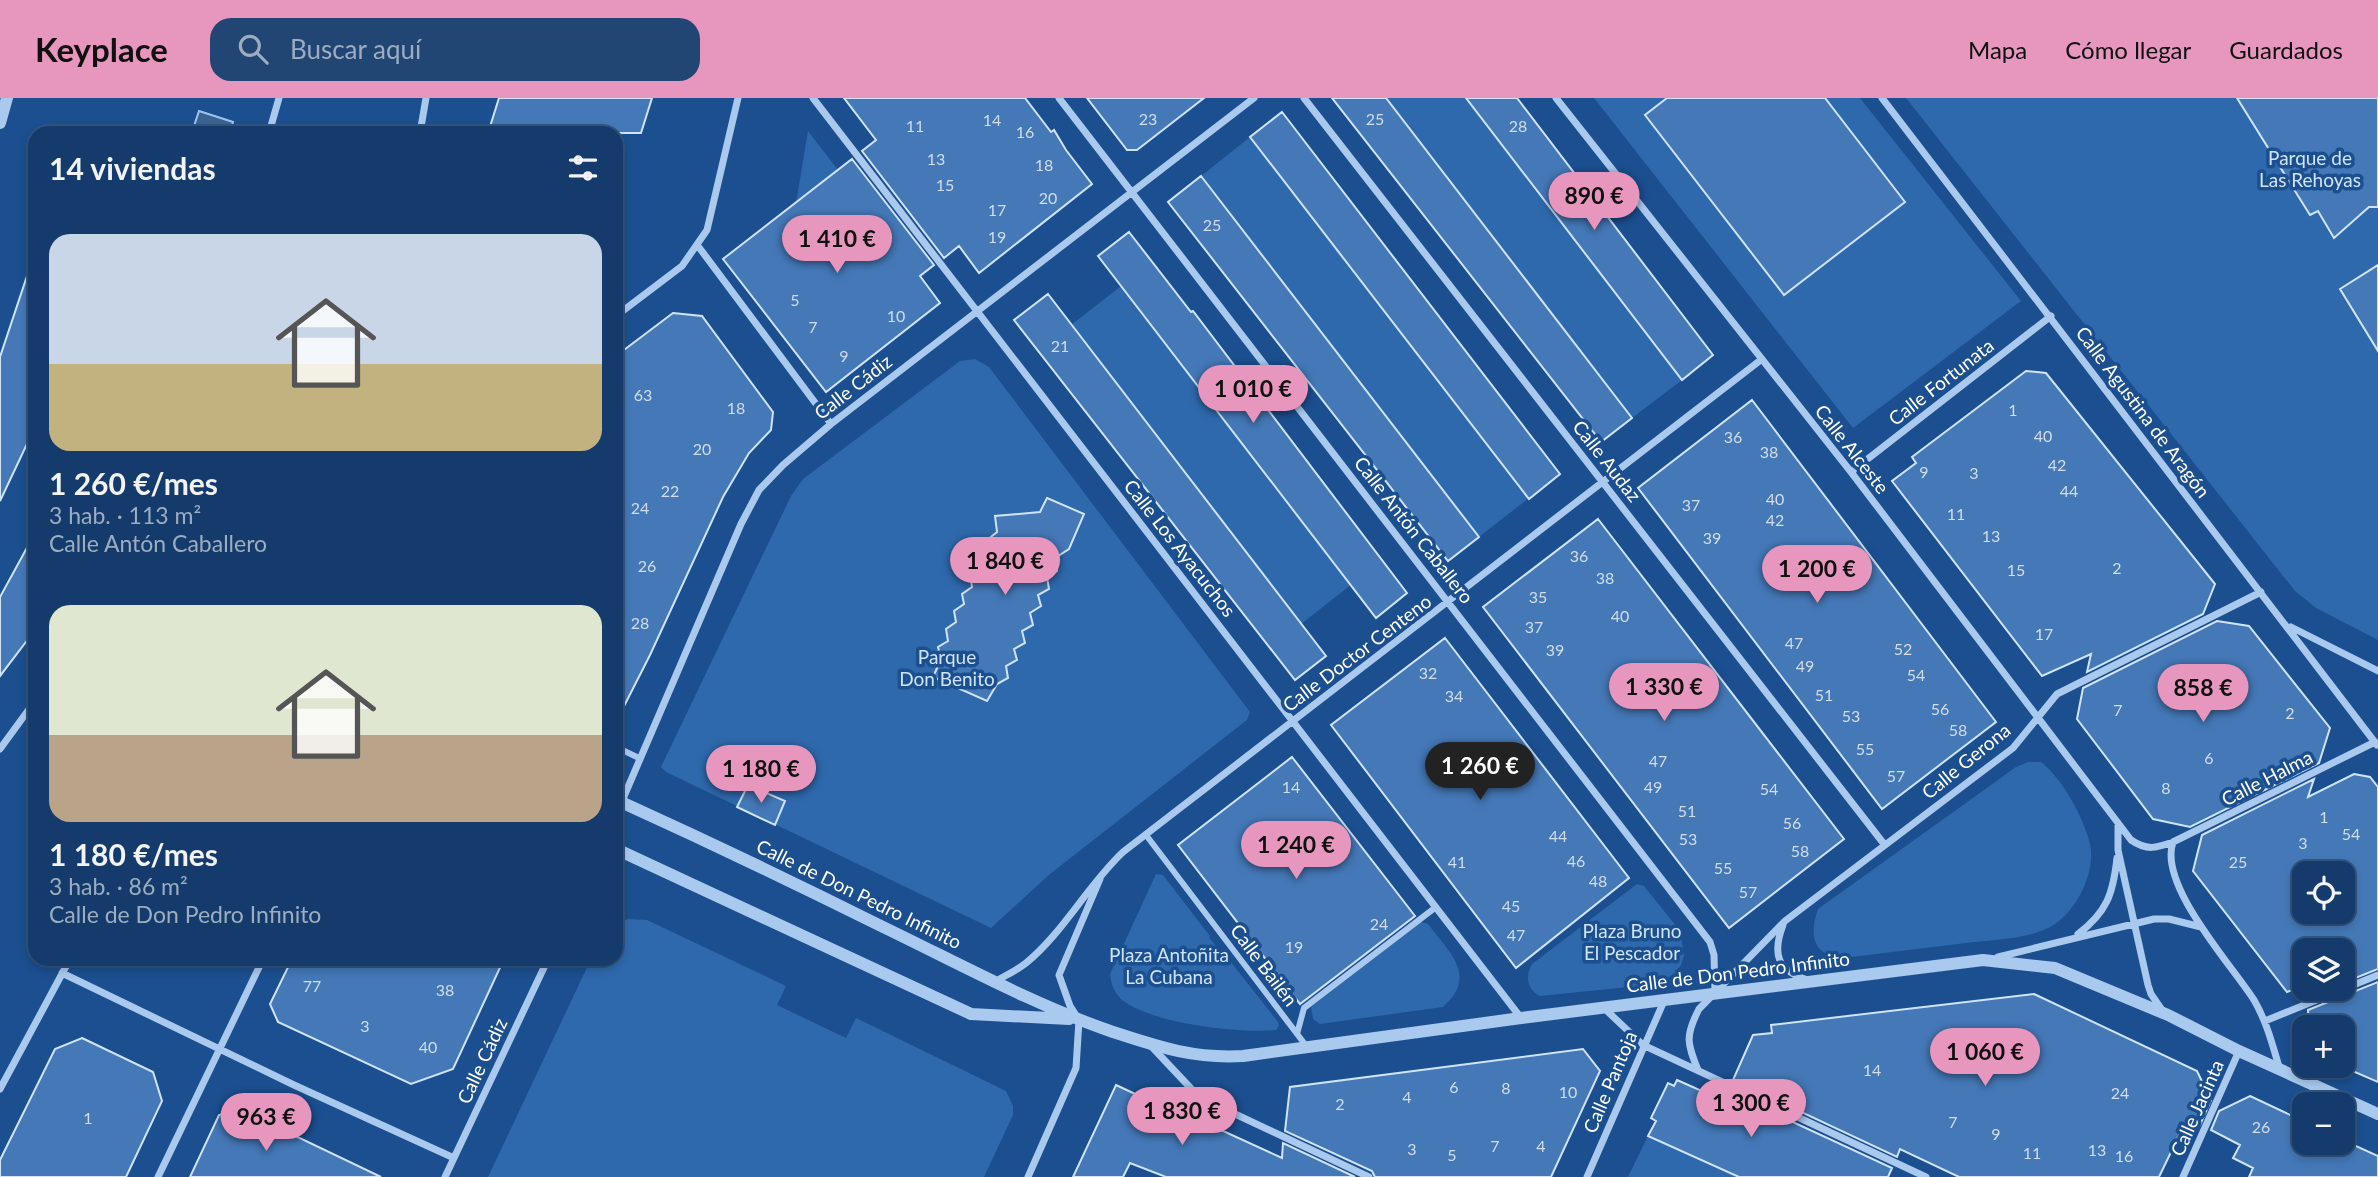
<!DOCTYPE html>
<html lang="es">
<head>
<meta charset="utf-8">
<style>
	:root { --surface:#143b6b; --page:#214673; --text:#f1f3f6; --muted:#9dadc1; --line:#33557e; --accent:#e797bd }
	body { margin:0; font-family:Lato,sans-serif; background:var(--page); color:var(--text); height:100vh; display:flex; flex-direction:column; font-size:26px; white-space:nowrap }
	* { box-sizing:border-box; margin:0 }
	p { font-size:23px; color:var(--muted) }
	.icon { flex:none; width:38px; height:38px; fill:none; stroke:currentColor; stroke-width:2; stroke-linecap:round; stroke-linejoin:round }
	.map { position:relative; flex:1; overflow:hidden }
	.details { position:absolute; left:28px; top:28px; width:595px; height:840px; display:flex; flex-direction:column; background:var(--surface); border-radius:21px; box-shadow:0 4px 10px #0003,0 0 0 2px var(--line) }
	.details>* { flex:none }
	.controls { position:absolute; left:2292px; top:763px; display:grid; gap:14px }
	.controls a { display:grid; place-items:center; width:63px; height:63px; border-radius:14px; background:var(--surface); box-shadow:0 4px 10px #0003,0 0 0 2px var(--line); font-size:35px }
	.price { position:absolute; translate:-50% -60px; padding:0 16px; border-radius:24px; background:var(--accent); color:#111; font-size:23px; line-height:46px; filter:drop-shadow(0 2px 4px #0008) }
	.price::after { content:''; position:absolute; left:50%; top:42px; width:21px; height:16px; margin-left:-10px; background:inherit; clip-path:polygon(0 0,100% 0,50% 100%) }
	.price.active { background:#222; color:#fff }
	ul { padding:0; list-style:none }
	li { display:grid; align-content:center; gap:14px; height:371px; padding:0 21px }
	li span { display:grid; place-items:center; height:217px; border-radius:21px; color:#555 }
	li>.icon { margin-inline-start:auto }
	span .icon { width:126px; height:126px; fill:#fffc; stroke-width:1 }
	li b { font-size:30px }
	h2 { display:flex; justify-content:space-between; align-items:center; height:84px; padding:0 21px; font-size:30px }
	header { display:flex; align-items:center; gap:42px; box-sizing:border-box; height:98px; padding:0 35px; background:var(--accent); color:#111 }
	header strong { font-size:33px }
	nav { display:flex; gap:38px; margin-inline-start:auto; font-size:24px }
	.search { width:490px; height:63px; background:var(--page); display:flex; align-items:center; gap:18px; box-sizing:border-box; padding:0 24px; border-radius:21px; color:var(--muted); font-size:26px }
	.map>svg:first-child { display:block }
	.green { fill:#2e69ad }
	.water { fill:#3c6290; stroke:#9cc4f0; stroke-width:2 }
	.building { fill:#4478b7; stroke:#cfe3fa; stroke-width:2; fill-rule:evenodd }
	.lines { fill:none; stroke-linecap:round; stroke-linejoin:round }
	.pedestrian { stroke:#a9c9ee; stroke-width:6 }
	.minor { stroke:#a9c9ee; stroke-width:7 }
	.tertiary { stroke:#a9c9ee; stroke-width:12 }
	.labels { text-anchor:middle; stroke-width:7; stroke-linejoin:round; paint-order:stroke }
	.number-label { font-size:16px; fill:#d0dded }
	.park-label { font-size:19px; fill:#cfe3fa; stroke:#1b4f8f }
	.street-label { font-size:19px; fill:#fff; stroke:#1b4f8f }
</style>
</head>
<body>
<header>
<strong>Keyplace</strong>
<div class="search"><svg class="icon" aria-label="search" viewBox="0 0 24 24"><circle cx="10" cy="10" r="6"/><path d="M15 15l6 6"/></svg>Buscar aquí</div>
<nav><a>Mapa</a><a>Cómo llegar</a><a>Guardados</a></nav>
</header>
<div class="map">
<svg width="2378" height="1079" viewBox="0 0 2378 1079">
	<rect width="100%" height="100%" fill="#1b4f8f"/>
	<path class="green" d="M1386 0H1465L1682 282 1632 320Z
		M1594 0H1860L2021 203 1853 330Z
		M1906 0H2378V542L2316 510 2295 493Z
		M808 33 838 72 796 105Z
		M1250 39 1529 400 1479 439 1201 78Z
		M1121 188 1351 487 1301 526 1071 227Z
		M975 261 989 269 1250 614 1247 622 1050 776 991 830 666 674 661 669 791 398 803 381 960 263Z
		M2028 664H2041C2062 680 2084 720 2090 746 2096 773 2078 810 2055 826 2031 842 1994 841 1966 845 1925 850 1884 855 1843 860 1812 858 1809 836 1818 811L2016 669Z
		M1156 776 1163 777 1210 838 1209 839 1221 855 1223 854 1278 924 1279 928 1276 932C1240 936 1148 925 1121 901 1114 894 1111 886 1110 876Z
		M1637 786 1644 788 1676 828 1681 839 1684 858 1681 867 1675 875 1658 886 1540 898C1527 892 1525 878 1532 866Z
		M628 821 647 822 786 888 777 907 846 940 856 920 1006 993 1013 1008V1017L984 1079H488L591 861H616V826Z
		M1421 824 1428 826C1450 855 1478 878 1443 909L1320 926 1313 921 1311 909Z
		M1648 1038 1738 1079H1628Z"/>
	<path class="water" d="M199 13 233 24 230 35 192 34Z"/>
	<path class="building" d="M499 0H652L641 35H488Z
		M844 0H1025L1051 34 1054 32 1066 52 1092 86 979 175 959 148 944 160 862 53 876 42Z
		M1087 0H1204L1137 52H1127Z
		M1332 0H1386L1632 320 1601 344Z
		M1466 0H1517L1713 257 1682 282Z
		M1667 0H1825L1905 104 1784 197 1645 17Z
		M2237 0H2378V109H2369L2334 140 2318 113 2310 117Z
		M1282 14 1560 376 1529 401 1250 39Z
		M852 61 934 167 920 178 940 205 826 294 723 161Z
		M1201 78 1479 439 1448 463 1168 104Z
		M1129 134 1191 214 1193 213 1407 495 1376 520 1098 158Z
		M2378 167V253L2340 191Z
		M30 169H35V329L0 403V259Z
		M1048 196 1326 558 1295 582 1014 222Z
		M673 215 702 218 773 314 771 332 749 355 723 399 650 557 616 624V258Z
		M2026 273 2046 275 2215 486 2203 516 2087 574 2091 556 2042 578 1892 383 1916 365 1912 359Z
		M1752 302 1996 624 1882 711 1638 390Z
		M1047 400 1084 416 1069 451 1055 460 1057 473 1047 479 1049 491 1038 497 1041 508 1030 515 1033 527 1022 533 1025 545 1014 551 1017 562 1006 568 1008 580 997 586 987 603 933 579 941 561 938 549 948 543 946 531 956 524 954 513 964 506 962 496 972 489 970 477 980 471 978 459 988 453 986 443 997 434 995 418 1040 414Z
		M1598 421 1844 741 1729 830 1483 509Z
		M35 435V532L0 578V499Z
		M2217 523 2249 528 2330 630 2319 665 2190 729 2153 721 2077 621 2083 590Z
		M1445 540 1629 780 1516 870 1331 627Z
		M1292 659 1415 818 1300 906 1178 747Z
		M2354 676 2370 679 2378 689V871L2343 885V852H2305V887L2287 894 2193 773 2202 737 2314 681 2308 699ZM2305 775H2343V814H2305Z
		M748 687 785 703 775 727 737 709Z
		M292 861H504L453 971 411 986 278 924 270 906Z
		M2378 884V984L2341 968H2343V929H2309L2308 912Z
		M2034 896 2197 973 2211 1002 2200 1027 2187 1021 2159 1079H1959L1900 1051 1897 1059 1733 982 1753 937 1772 935 1771 927Z
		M82 940 153 974 162 1003 126 1079H0V1062L55 951Z
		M1583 951 1600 973 1551 1079H1375L1372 1073 1285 1033 1290 989Z
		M1677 982 1724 1003 1728 994 1892 1070 1888 1079H1739L1648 1038 1656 1023 1651 1020 1668 985 1674 988Z
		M1116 987 1182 1018 1184 1015 1282 1060 1283 1045 1355 1079H1166L1130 1065 1123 1079H1073Z
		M2250 998 2305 1024V1045H2343V1042L2378 1058V1079H2249L2253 1070 2233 1060 2240 1047 2211 1032 2219 1013Z
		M239 1011 381 1079H190L219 1017Z"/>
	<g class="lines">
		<path class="pedestrian" d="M616 649 639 660
			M1146 737 1307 949
			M1297 936 1304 910 1436 809"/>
		<path class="minor" d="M813 0 1521 920
			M1059 0 1710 844 1714 857 1715 895
			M1304 0 1884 746
			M1556 0 1851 374 2131 742C2147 753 2156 750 2173 744L2375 644
			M1882 0 2377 647
			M269 35 279 0
			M420 35 426 0
			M698 148 831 326
			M616 218 682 168 707 132 738 0
			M1851 374 2051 218
			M2291 529 2378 573
			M0 651 35 603
			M616 717 741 426 759 392 783 367 831 326 1254 0
			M2118 725V752L2148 887 2151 896 2162 912
			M2173 744C2158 787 2231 866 2254 902 2267 924 2273 949 2280 972
			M1783 827C1772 856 1777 873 1808 882
			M2078 836C2107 814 2113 796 2117 760
			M1998 859 2154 821H2169L2201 829
			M62 875 294 987 454 1060
			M993 885C1004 878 1016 873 1026 865 1062 836 1088 787 1123 754L1762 261
			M1605 911 1643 947 1926 1079
			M2265 923 2378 877
			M1152 949 1199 999 1369 1079
			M1698 972C1687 945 1685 938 1699 911L1785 823 2013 650 2057 596 2261 494
			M0 991 70 861
			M158 1079 263 861
			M445 1079 548 861
			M1028 1079 1076 970 1079 922 1070 908 1059 877 1100 781
			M1587 1079 1664 903
			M2183 1079 2239 953"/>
		<path class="tertiary" d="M0 25 7 0
			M621 704C709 744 795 785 881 828 958 865 1032 906 1113 934 1159 949 1194 961 1243 958L1521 920 1983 862 2055 870 2168 917 2239 953 2378 1016
			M616 751 971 916 1069 921"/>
	</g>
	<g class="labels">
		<g class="number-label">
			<text x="1148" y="27">23</text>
			<text x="1375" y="27">25</text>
			<text x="992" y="28">14</text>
			<text x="915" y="34">11</text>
			<text x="1518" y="34">28</text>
			<text x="1025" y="40">16</text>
			<text x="936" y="67">13</text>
			<text x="1044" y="73">18</text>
			<text x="945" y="93">15</text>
			<text x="1048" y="106">20</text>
			<text x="997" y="118">17</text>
			<text x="1212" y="133">25</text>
			<text x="997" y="145">19</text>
			<text x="795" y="208">5</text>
			<text x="896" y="224">10</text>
			<text x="813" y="235">7</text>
			<text x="1060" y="254">21</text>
			<text x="844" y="264">9</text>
			<text x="643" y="303">63</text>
			<text x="736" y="316">18</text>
			<text x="2013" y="318">1</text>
			<text x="2043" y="344">40</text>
			<text x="1733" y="345">36</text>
			<text x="702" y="357">20</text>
			<text x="1769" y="360">38</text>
			<text x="2057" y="373">42</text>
			<text x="1924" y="380">9</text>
			<text x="1974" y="381">3</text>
			<text x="670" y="399">22</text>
			<text x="2069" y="399">44</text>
			<text x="1775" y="407">40</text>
			<text x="1691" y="413">37</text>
			<text x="640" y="416">24</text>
			<text x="1956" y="422">11</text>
			<text x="1775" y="428">42</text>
			<text x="1991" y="444">13</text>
			<text x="1712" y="446">39</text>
			<text x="1579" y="464">36</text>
			<text x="647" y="474">26</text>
			<text x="2117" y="476">2</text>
			<text x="2016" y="478">15</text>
			<text x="1605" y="486">38</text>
			<text x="1538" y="505">35</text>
			<text x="1620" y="524">40</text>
			<text x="640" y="531">28</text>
			<text x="1534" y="535">37</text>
			<text x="2044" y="542">17</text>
			<text x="1794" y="551">47</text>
			<text x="1903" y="557">52</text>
			<text x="1555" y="558">39</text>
			<text x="1805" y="574">49</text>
			<text x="1428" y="581">32</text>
			<text x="1916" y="583">54</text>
			<text x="1824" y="603">51</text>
			<text x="1454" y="604">34</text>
			<text x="1940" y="617">56</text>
			<text x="2118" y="618">7</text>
			<text x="2290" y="621">2</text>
			<text x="1851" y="624">53</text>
			<text x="1958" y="638">58</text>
			<text x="1865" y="657">55</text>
			<text x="2209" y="666">6</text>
			<text x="1658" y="669">47</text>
			<text x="1896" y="684">57</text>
			<text x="1291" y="695">14</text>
			<text x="1653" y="695">49</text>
			<text x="2166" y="696">8</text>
			<text x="1769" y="697">54</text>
			<text x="1687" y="719">51</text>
			<text x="2324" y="725">1</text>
			<text x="1792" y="731">56</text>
			<text x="2351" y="742">54</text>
			<text x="1558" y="744">44</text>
			<text x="1688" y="747">53</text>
			<text x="2303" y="751">3</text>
			<text x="1800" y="759">58</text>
			<text x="1576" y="769">46</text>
			<text x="1457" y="770">41</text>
			<text x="2238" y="770">25</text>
			<text x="1723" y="776">55</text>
			<text x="1598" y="789">48</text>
			<text x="1748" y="800">57</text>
			<text x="1511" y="814">45</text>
			<text x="1379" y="832">24</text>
			<text x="1516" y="843">47</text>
			<text x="1294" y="855">19</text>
			<text x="312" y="894">77</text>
			<text x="445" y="898">38</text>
			<text x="365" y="934">3</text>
			<text x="428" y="955">40</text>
			<text x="1872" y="978">14</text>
			<text x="1454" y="995">6</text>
			<text x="1506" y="996">8</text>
			<text x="1568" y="1000">10</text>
			<text x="2120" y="1001">24</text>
			<text x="1407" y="1005">4</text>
			<text x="1340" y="1012">2</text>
			<text x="88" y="1026">1</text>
			<text x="1953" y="1030">7</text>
			<text x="2261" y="1035">26</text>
			<text x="1996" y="1042">9</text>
			<text x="1495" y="1054">7</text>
			<text x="1541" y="1054">4</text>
			<text x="1412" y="1057">3</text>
			<text x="2097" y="1058">13</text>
			<text x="2032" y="1061">11</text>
			<text x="1452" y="1063">5</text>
			<text x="2124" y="1064">16</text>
		</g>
		<g class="park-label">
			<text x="2310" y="67">Parque de<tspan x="2310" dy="22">Las Rehoyas</tspan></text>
			<text x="947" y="566">Parque<tspan x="947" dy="22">Don Benito</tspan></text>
			<text x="1632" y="840">Plaza Bruno<tspan x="1632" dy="22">El Pescador</tspan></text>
			<text x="1169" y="864">Plaza Antoñita<tspan x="1169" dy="22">La Cubana</tspan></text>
		</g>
		<g class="street-label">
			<text transform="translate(1941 284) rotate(-38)" y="7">Calle Fortunata</text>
			<text transform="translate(853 289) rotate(-38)" y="7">Calle Cádiz</text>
			<text transform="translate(2143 314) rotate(53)" y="7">Calle Agustina de Aragón</text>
			<text transform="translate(1852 351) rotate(52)" y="7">Calle Alceste</text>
			<text transform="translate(1607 363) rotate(52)" y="7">Calle Audaz</text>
			<text transform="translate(1414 432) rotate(52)" y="7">Calle Antón Caballero</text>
			<text transform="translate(1180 450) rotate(52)" y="7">Calle Los Ayacuchos</text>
			<text transform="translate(1357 555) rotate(-37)" y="7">Calle Doctor Centeno</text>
			<text transform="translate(1966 663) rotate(-39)" y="7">Calle Gerona</text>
			<text transform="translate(2267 680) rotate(-27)" y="7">Calle Halma</text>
			<text transform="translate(859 796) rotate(26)" y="7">Calle de Don Pedro Infinito</text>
			<text transform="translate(1264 867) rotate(53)" y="7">Calle Bailén</text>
			<text transform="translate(1738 874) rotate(-7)" y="7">Calle de Don Pedro Infinito</text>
			<text transform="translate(482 963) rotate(-65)" y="7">Calle Cádiz</text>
			<text transform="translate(1610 984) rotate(-67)" y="7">Calle Pantoja</text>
			<text transform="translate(2197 1010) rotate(-66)" y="7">Calle Jacinta</text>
		</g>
	</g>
</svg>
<div class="controls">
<a><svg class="icon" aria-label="locate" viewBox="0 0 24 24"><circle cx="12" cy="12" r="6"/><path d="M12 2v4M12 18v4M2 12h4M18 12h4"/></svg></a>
<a><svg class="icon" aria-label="layers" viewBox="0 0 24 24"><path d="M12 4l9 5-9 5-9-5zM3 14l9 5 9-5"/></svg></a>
<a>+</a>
<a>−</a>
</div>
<b class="price" style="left:1594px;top:134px">890 €</b>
<b class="price" style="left:837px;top:177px">1 410 €</b>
<b class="price" style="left:1253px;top:327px">1 010 €</b>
<b class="price" style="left:1005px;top:499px">1 840 €</b>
<b class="price" style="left:1817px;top:507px">1 200 €</b>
<b class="price" style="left:1664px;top:625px">1 330 €</b>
<b class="price" style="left:2203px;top:626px">858 €</b>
<b class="price active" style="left:1480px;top:704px">1 260 €</b>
<b class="price" style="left:761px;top:707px">1 180 €</b>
<b class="price" style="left:1296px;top:783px">1 240 €</b>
<b class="price" style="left:1985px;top:990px">1 060 €</b>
<b class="price" style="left:1751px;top:1041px">1 300 €</b>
<b class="price" style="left:1182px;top:1049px">1 830 €</b>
<b class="price" style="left:266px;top:1055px">963 €</b>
<section class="details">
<h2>14 viviendas<svg class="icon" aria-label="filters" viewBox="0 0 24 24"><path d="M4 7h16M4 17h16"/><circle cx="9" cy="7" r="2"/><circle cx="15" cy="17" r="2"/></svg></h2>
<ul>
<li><span style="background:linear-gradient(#c9d6e8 60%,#c2b280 0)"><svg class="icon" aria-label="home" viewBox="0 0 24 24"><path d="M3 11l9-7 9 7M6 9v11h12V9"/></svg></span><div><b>1 260 €/mes</b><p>3 hab. · 113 m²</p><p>Calle Antón Caballero</p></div></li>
<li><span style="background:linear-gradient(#dfe7d0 60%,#b9a48a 0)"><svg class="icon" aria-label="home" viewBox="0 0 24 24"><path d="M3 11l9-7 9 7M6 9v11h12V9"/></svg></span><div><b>1 180 €/mes</b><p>3 hab. · 86 m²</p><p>Calle de Don Pedro Infinito</p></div></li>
</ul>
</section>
</div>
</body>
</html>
